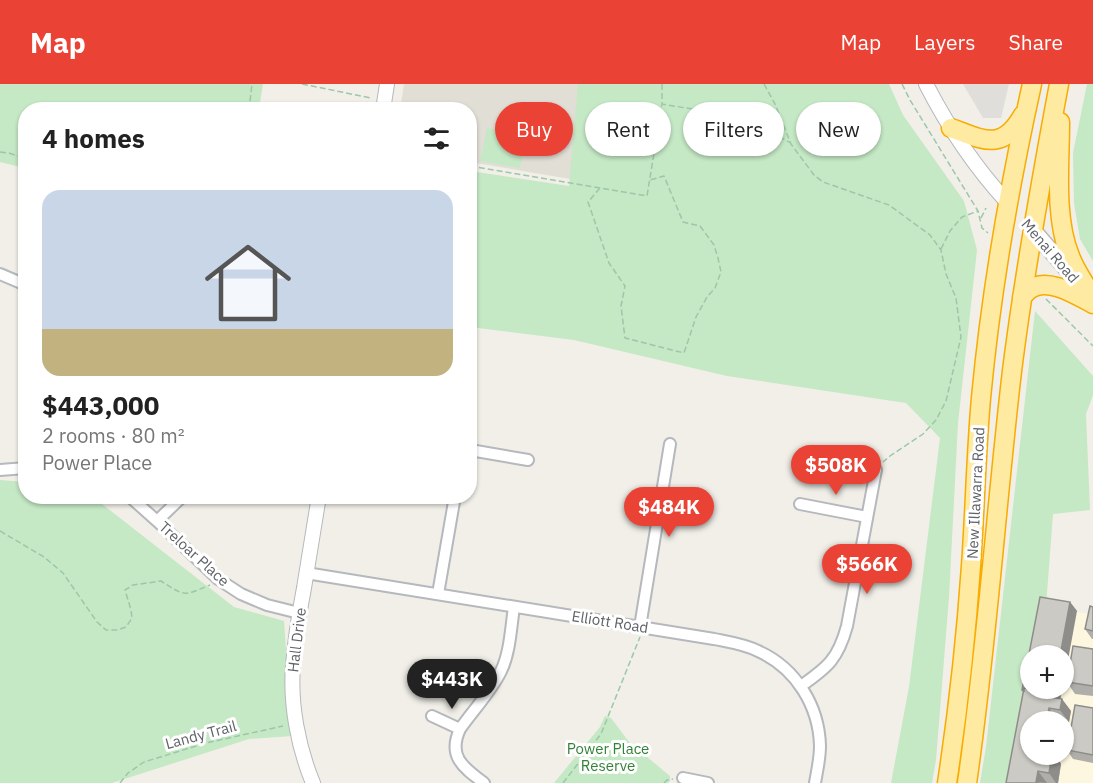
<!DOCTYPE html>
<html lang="en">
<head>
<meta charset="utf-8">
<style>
	:root { --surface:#fff; --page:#f6f6f6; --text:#222; --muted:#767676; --line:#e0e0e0; --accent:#ea4335 }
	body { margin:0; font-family:"IBM Plex Sans",sans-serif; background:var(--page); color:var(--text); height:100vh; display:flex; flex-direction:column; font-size:22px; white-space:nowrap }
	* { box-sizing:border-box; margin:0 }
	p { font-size:20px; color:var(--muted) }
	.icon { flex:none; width:33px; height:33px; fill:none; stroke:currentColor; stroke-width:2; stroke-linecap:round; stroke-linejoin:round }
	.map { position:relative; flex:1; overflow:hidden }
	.side { position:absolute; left:18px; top:18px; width:459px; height:402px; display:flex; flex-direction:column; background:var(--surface); border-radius:24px; box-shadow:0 2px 4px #0004 }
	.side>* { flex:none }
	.guide { position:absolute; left:495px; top:18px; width:507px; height:54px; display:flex; gap:12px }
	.fabs { position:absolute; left:1020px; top:561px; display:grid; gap:12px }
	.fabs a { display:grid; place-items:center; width:54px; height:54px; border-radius:50%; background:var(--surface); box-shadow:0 2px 4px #0004; font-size:30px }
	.price { position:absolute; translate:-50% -51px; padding:0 14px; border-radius:21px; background:var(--accent); color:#fff; font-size:20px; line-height:39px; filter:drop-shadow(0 2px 3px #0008) }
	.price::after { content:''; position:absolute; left:50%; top:36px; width:18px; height:14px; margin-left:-9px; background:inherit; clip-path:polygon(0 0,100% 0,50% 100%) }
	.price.on { background:#222; color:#fff }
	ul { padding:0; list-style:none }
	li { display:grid; align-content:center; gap:12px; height:318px; padding:0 24px }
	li+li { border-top:2px solid var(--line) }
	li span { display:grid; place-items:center; height:186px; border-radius:18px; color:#555 }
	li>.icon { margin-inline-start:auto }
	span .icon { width:108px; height:108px; fill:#fffc; stroke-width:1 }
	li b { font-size:26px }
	h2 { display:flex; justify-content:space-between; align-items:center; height:72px; padding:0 24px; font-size:26px }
	.pill { padding:0 21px; border-radius:27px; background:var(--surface); box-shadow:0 2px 4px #0004; font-size:21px; line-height:54px }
	.pill.on { background:var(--accent); color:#fff }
	header { display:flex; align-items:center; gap:36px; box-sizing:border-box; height:84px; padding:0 30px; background:var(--accent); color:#fff }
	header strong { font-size:28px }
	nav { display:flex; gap:33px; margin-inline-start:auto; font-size:21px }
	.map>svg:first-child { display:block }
	.commercial { fill:#fef7e0; fill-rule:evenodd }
	.industrial { fill:#e0deda }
	.education { fill:#e1ded6 }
	.green { fill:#c5e8c5 }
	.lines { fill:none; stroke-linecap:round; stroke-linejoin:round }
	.minor-casing { stroke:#b5b8bc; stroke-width:14 }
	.tertiary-casing { stroke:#b5b8bc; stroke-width:16 }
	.secondary-casing { stroke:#b6babf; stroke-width:18 }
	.trunk-casing { stroke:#f9ab00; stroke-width:21 }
	.path { stroke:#9cc7a9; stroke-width:1.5; stroke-dasharray:6 3; stroke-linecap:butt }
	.minor { stroke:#fff; stroke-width:10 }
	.tertiary { stroke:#fff; stroke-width:14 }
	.secondary { stroke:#fff; stroke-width:15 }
	.trunk { stroke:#feeaa1; stroke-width:18 }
	.wall { fill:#afaea9 }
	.shaded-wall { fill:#8f8d8a }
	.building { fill:#cccac5; stroke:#8f8d8a; stroke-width:1.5 }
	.labels { text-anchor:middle; stroke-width:6; stroke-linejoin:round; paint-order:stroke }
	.street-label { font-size:15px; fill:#5f6368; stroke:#fff }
	.park-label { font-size:15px; fill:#348238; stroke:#fff }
</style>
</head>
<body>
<header>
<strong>Map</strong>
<nav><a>Map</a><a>Layers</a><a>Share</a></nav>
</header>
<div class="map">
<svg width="1093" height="699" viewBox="0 0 1093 699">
	<rect width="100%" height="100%" fill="#f1efe8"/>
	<path class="commercial" d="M1046 522 1093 531V699H1014L1031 605 1064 604V572ZM1030 638H1064V670H1030Z"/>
	<path class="industrial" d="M963 0H1009L1001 34H983Z"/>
	<path class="education" d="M404 0H655L642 107 470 78V26H400Z"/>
	<path class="green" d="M0 0H263L259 25 26 26 25 84 0 78Z
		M578 0H889L903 31 964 117 977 166 958 339 949 513 936 676 932 699H891L909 603 940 354 906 319 727 292 574 256 470 243V87L569 102Z
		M1087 0H1093V177L1080 155 1074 119 1073 69Z
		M487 44 526 51 520 84 480 77Z
		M1035 227 1093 292V311L1086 330 1090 426 1053 430 1046 522 1030 572V604L1014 699H980L986 663Z
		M0 396 25 398 26 412 93 413 234 523 284 537 292 652 249 655 112 699H0Z
		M605 632 611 634 629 658 670 692V697L668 699H554L600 643Z"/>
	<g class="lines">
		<g class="minor-casing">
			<path id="minor" d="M0 190 26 201
				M470 321V319
				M470 366 528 376
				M0 386 26 384
				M129 412 157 437 218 495 241 510 267 521 299 529
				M800 420 867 433
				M157 437 183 412
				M306 489 714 555C729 558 744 560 758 567 796 584 819 622 820 662 820 675 817 687 815 699
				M438 510 455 412
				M640 543 670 360
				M801 602C828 583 838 575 847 542L876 386
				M432 632 460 645
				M683 694 708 699
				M484 699C464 684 447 673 460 645 473 626 491 608 501 587 510 569 511 543 514 523"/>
		</g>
		<g class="tertiary-casing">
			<path id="tertiary" d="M926 0C948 43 975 83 1007 118
				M383 26 387 0
				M313 699C298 663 290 620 293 582 295 555 299 530 304 504 309 473 314 443 319 412"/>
		</g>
		<g class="secondary-casing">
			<path id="secondary" d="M1032 145 1077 197"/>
		</g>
		<g class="trunk-casing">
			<path id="trunk" d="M1060 38C1060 79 1054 134 1070 172 1075 186 1085 200 1093 213
				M951 44C984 56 1002 68 1023 31
				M1022 213C1024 211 1026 208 1029 206 1047 192 1076 211 1093 220
				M947 699C958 627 966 554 971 482 975 426 976 370 981 314 991 208 1009 104 1032 0
				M967 699C987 562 996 424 1012 287 1024 191 1041 96 1059 0"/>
		</g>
		<path class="path" d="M302 0 371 14
			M662 0V20L722 30 735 29 746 37 761 43 791 59
			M764 0 775 20 791 60 814 91 823 98 889 121 930 151 941 166 946 190 956 214 961 253 946 317 936 336 923 350 890 372 883 378
			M902 0 910 16 978 127 982 144 988 149
			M249 26 252 0
			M0 68 9 69 26 75
			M470 82 647 112 662 20
			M600 104 588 118 609 179 625 202 621 222 625 254 684 269 696 233 707 213 715 204 721 188 718 174 714 161 700 142 683 138 664 92 650 96
			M981 134 986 124
			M941 165 950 147 962 133 978 127
			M1046 215 1093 262
			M0 447 44 473 63 489 97 538 106 546H117L126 543 132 534 131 526 125 506 133 501 161 497C186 513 183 512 210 501
			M120 699 128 689 144 678 206 659 283 642
			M563 699 601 650 640 553
			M664 699 667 696 673 695"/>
		<use href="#minor" class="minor"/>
		<use href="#tertiary" class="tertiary"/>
		<use href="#secondary" class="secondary"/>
		<use href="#trunk" class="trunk"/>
	</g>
	<path class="wall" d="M1070 518 1077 527 1030 604H1062L1061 614 1071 627 1069 638 1059 637 1060 638H1030V670H1055L1061 680 1058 699H1006L1024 608 1022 606Z
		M1093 523V555H1092L1085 545Z
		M1093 565V612L1075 610 1067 598Z
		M1093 624V679L1073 675 1067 666Z"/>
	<path class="shaded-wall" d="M1070 518 1077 527 1064 598V572H1060Z
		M1054 604H1062L1059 621 1053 612Z
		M1062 615 1071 627 1069 638 1060 626Z
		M1049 624 1057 636 1047 634Z
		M1064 643 1067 648 1064 666Z
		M1052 670H1055L1061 680 1058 699H1056L1049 689Z
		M1038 687 1047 699 1036 698Z"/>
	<path class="building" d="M1040 513 1070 518 1060 572H1030V604H1054L1053 612 1051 609 1024 604V607L1022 606Z
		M1090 522 1093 523V547L1085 545Z
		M1073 562 1093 565V602L1067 598Z
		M1024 604 1051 609V613L1062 615 1060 626 1049 624 1047 634 1059 636 1058 638H1030V670H1052L1049 689 1038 687 1036 698 1039 699H1006Z
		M1075 621 1093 624V671L1067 666Z"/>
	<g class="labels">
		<g class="street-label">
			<text transform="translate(1050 167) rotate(49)" y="5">Menai Road</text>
			<text transform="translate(976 409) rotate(-87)" y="5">New Illawarra Road</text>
			<text transform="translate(194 470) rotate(42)" y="5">Treloar Place</text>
			<text transform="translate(610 538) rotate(9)" y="5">Elliott Road</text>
			<text transform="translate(297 556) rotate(-83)" y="5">Hall Drive</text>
			<text transform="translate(201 651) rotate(-15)" y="5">Landy Trail</text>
		</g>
		<g class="park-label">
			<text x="608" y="670">Power Place<tspan x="608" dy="17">Reserve</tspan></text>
		</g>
	</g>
</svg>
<div class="fabs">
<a>+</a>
<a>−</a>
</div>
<b class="price" style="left:836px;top:412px">$508K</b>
<b class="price" style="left:669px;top:454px">$484K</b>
<b class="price" style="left:867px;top:511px">$566K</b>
<b class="price on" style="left:452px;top:626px">$443K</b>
<div class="guide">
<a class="pill on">Buy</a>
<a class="pill">Rent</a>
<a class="pill">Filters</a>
<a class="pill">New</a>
</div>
<section class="side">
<h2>4 homes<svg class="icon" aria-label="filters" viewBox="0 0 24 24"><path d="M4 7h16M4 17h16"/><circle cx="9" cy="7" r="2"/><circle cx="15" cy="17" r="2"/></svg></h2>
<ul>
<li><span style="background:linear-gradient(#c9d6e8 75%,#c2b280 0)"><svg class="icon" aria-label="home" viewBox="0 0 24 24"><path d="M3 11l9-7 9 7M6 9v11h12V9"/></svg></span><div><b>$443,000</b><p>2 rooms · 80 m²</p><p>Power Place</p></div></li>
</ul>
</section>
</div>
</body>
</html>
